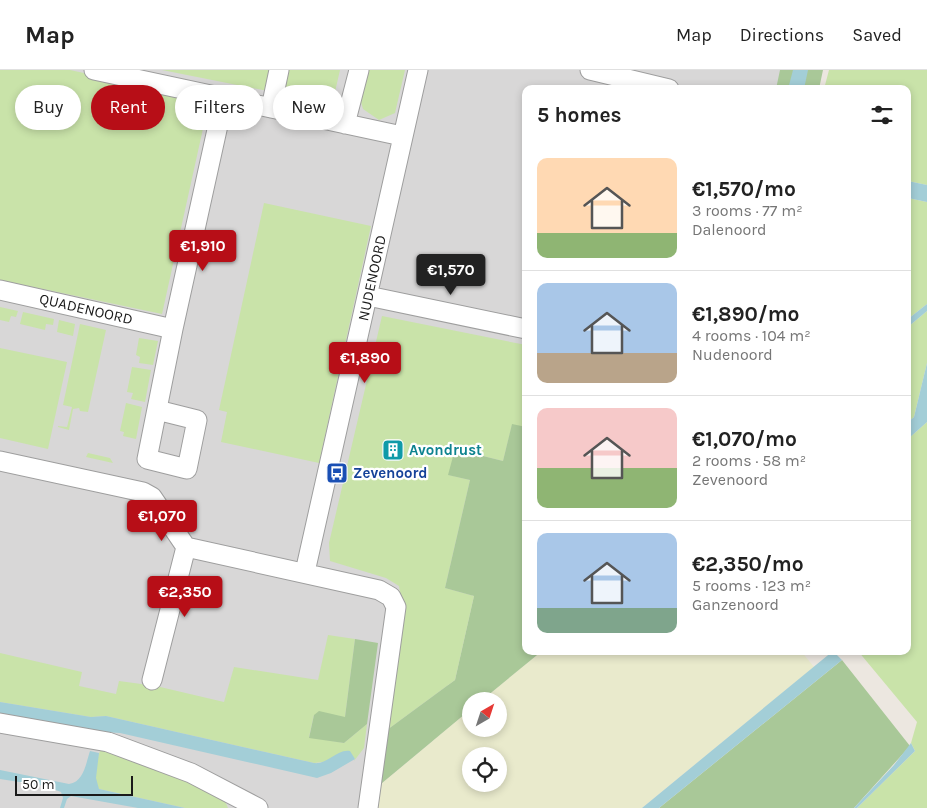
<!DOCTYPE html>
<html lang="en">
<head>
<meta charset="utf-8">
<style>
	:root { --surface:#fff; --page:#f6f6f6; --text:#222; --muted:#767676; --line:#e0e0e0; --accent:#b70e17 }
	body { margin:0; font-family:Karla,sans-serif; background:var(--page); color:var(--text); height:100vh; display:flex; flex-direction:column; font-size:19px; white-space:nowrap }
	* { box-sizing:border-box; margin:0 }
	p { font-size:16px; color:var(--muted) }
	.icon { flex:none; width:28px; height:28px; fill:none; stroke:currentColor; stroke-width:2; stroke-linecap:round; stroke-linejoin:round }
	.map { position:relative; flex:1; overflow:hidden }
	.details { position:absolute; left:522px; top:15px; width:389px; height:570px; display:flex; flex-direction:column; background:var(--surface); border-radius:10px; box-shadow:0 2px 8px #0003 }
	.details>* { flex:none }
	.guide { position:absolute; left:15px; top:15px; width:432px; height:45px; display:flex; gap:10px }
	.needle { width:32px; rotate:39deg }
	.controls { position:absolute; left:462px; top:622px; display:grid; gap:10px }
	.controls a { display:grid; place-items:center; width:45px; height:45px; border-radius:50%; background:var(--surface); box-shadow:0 2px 8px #0003; font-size:25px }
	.scale { position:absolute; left:15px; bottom:12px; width:118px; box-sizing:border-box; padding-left:5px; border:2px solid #1a1a1a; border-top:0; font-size:14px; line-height:18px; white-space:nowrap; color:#1a1a1a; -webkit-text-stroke:4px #fff; paint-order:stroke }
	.price { position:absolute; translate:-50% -42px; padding:0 11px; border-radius:5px; background:var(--accent); color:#fff; font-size:16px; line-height:32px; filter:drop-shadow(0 1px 2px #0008) }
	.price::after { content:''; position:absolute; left:50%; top:30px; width:15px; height:11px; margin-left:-8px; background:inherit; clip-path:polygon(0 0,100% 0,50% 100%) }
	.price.current { background:#222; color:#fff }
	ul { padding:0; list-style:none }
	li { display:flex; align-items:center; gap:15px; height:125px; padding:0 15px }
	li+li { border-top:1px solid var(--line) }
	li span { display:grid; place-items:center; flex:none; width:140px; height:100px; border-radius:10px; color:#555 }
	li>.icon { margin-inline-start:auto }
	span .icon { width:60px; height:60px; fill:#fffc; stroke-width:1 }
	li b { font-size:21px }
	h2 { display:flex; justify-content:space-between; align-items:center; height:60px; padding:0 15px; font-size:21px }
	.pill { padding:0 18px; border-radius:22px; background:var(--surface); box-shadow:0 2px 8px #0003; font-size:18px; line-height:45px }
	.pill.current { background:var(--accent); color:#fff }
	header { display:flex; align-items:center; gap:30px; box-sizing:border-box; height:70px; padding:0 25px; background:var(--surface); border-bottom:1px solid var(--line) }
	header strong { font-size:24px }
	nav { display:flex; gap:28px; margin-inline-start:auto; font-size:18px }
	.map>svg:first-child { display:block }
	.residential { fill:#d8d7d7 }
	.farmland { fill:#e9eacc; fill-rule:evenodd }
	.grass { fill:#c9e3a9 }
	.forest { fill:#a9c898 }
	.water { fill:#a3ced7 }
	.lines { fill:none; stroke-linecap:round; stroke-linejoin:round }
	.minor-casing { stroke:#9e9e9e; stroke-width:21 }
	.minor { stroke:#fff; stroke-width:19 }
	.labels { text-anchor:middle; stroke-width:4.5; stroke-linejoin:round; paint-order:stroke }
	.street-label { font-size:15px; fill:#1a1a1a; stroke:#fff }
	.culture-label { font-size:15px; font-weight:bold; fill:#0d838f; stroke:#fff; text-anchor:start }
	.transit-label { font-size:15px; font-weight:bold; fill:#164399; stroke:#fff; text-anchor:start }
</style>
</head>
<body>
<header>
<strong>Map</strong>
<nav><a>Map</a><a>Directions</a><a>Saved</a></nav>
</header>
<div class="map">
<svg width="927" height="738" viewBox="0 0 927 738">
	<rect width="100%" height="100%" fill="#ece7e0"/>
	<path class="residential" d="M0 0H787L783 19H526V367L515 365 415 738H0Z"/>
	<path class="farmland" d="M542 581H801L814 597 642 738H375L376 718 471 639V659H499V631H481ZM471 686H499V714H471Z"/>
	<path class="grass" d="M0 0H70L204 29 208 36 162 244 0 210Z
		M162 0H340L335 22 325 31 311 32 278 23Z
		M367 0H405L395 43 379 50 363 39 360 29Z
		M829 0H927V115L908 111V19H824Z
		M908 128 927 132V234L908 249Z
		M264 133 371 156 319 393 221 372 227 342 219 340Z
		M0 237 18 241 16 247 11 246 9 252 0 250Z
		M927 241V293L914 347 908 352V257Z
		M23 242 54 249 53 255 46 254 45 260 20 254Z
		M382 246 526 275 525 357 512 355 503 391 455 379 449 405 470 410 445 518 474 526 455 610 387 660 402 534 399 516 386 508 330 491 329 473Z
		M59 250 75 254 73 266 57 262Z
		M80 254 106 260 88 342 80 341 79 338 73 339 69 360 58 357V356L67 357 72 337 63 335Z
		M139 268 158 271 153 295 139 293 140 287 136 285Z
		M0 278 67 292 48 379 0 368Z
		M132 297 151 300 145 332 131 329 133 323 127 322Z
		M126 333 142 337 136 369 123 366 124 362 120 361Z
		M927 352V738H857L915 681 911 673 917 652 858 581H908V369Z
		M88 383 110 388 113 393 86 387Z
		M328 565 355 569 345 647 314 645 309 667 344 673 367 654 364 678 354 691 355 688 314 693 106 646 91 647 0 632V583L82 602 79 616 116 624 119 611 156 616 224 632 234 597 318 610Z
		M102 676 159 694 224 729 228 738H185L99 719C92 708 97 687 102 676Z"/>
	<path class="forest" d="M780 0H823L819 19H776Z
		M512 354 526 357V581H542L481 631H471V639L376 718 387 660 455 610 474 526 445 518 470 410 448 405 455 379 503 391Z
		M355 569 378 573 367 654 344 673 309 668 314 645 319 641 345 647Z
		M842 590 910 676 854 738H659Z"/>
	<path class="water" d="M793 0H808L804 19H788Z
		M908 111 927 115V132L908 128Z
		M927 234V241L908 257V249Z
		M927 293V352L908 369V352L914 347Z
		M833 581 842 590 659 738H642Z
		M0 632 91 647 106 646 314 693C327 695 338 678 350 681L355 689 331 703 317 708 120 663 103 662 0 643Z
		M911 673 915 681 857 738H854L894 695Z
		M90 681 99 683 96 708 99 719 185 738H138L71 726 67 729 64 738H60L63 728 61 722 45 716 0 709V700L69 714C84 712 86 693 90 681Z"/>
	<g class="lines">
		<g class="minor-casing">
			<path id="minor" d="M94 0 402 66
				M590 0 669 19
				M271 38 279 0
				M345 54 359 0
				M0 220 173 259
				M368 226 526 259
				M157 340 197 350 187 399 147 389 173 259 224 28
				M0 391 143 422 152 427 186 477 379 520 391 527 396 537 368 738
				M305 502 418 0
				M152 610 186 477
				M0 653 108 672 191 703 258 738"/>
		</g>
		<use href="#minor" class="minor"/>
	</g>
	<defs>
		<g id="building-square" transform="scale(1.125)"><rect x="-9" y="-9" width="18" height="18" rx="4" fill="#0f9aa8" stroke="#fff"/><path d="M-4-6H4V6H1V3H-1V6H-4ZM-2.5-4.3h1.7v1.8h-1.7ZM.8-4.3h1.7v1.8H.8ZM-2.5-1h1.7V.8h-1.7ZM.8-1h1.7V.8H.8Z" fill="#fff"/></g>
		<g id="bus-square" transform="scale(1.125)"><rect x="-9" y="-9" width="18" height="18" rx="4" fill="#1a4fb4" stroke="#fff"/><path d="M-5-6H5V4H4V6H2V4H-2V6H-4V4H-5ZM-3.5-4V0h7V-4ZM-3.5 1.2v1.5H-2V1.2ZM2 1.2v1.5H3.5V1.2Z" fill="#fff"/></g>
	</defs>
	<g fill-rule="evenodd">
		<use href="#building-square" x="393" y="380"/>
		<use href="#bus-square" x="337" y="403"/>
	</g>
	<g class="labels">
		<g class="street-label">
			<text transform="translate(372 208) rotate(-78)" y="5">NUDENOORD</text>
			<text transform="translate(86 239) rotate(13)" y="5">QUADENOORD</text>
		</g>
		<g class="culture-label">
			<text x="409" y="385">Avondrust</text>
		</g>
		<g class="transit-label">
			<text x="353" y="408">Zevenoord</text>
		</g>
	</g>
</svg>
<div class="controls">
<a><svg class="needle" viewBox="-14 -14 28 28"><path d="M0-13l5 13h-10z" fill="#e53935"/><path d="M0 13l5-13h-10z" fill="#767676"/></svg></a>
<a><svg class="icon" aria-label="locate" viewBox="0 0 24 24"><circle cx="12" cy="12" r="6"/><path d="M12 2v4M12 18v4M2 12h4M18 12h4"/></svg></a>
</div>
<div class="scale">50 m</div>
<b class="price" style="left:203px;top:202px">€1,910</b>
<b class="price current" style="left:451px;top:226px">€1,570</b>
<b class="price" style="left:365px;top:314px">€1,890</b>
<b class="price" style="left:162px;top:472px">€1,070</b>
<b class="price" style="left:185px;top:548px">€2,350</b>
<div class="guide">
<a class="pill">Buy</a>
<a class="pill current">Rent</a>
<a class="pill">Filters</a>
<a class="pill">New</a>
</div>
<section class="details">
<h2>5 homes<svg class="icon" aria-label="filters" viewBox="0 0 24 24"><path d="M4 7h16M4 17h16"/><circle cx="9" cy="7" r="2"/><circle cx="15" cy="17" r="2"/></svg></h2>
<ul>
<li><span style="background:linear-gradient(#ffd9b3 75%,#8fb573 0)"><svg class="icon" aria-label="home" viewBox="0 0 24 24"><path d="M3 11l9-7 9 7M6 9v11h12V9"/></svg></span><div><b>€1,570/mo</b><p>3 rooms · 77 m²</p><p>Dalenoord</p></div></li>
<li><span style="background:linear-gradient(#a9c7e8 70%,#b9a48a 0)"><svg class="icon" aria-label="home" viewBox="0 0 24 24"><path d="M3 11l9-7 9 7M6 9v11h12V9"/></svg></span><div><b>€1,890/mo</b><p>4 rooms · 104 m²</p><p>Nudenoord</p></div></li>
<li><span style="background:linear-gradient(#f6c9c9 60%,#8fb573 0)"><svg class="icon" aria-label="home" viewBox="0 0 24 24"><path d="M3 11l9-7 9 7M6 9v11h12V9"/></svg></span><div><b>€1,070/mo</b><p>2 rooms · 58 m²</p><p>Zevenoord</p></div></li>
<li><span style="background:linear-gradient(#a9c7e8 75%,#7fa58c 0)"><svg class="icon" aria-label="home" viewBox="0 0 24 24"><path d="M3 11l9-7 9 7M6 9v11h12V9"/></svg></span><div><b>€2,350/mo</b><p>5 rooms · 123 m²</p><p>Ganzenoord</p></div></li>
</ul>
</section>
</div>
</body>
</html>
